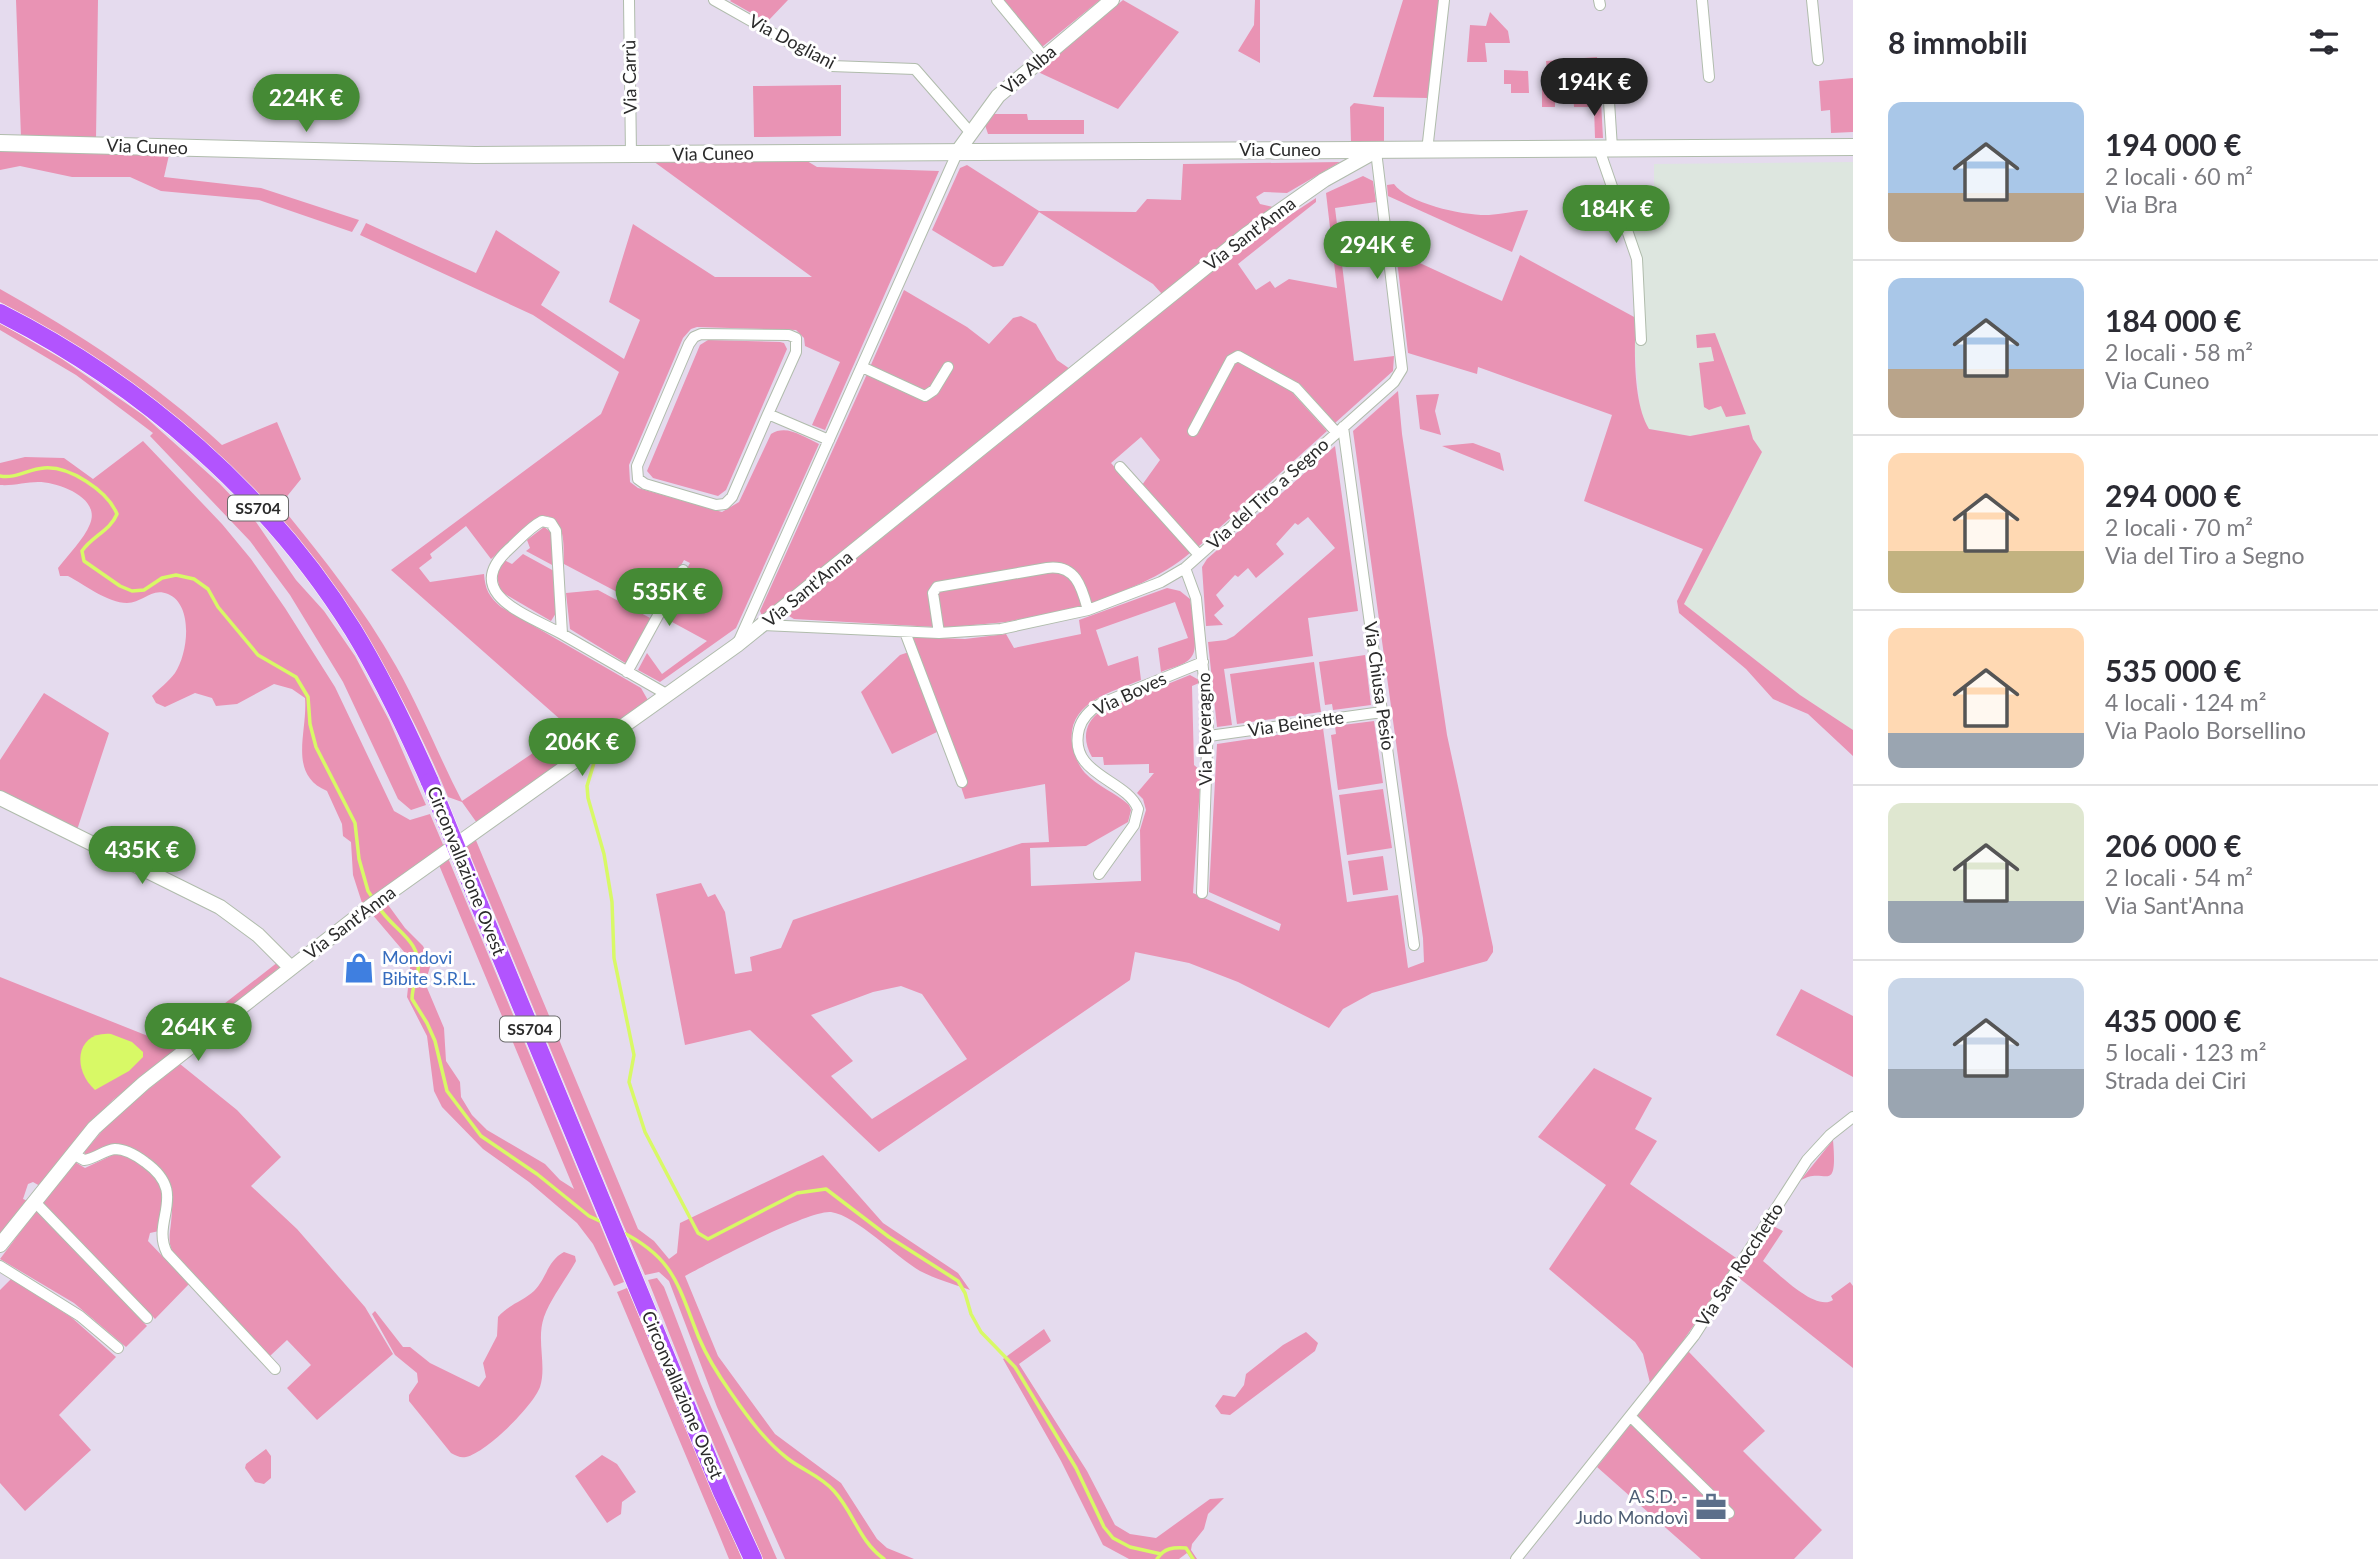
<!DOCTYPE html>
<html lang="it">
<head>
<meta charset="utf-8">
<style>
	:root { --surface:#fff; --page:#f2f2f3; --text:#2b2b33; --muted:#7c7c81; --line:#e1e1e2; --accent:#458a35 }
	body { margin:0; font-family:Lato,sans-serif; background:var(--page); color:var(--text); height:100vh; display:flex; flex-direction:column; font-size:26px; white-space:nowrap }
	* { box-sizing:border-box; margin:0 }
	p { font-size:23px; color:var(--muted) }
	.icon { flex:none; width:38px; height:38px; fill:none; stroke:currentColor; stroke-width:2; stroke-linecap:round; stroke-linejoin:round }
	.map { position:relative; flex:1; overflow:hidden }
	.details { display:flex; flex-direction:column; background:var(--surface); width:525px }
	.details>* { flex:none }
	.price { position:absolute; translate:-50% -60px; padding:0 16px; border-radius:24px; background:var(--accent); color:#fff; font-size:23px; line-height:46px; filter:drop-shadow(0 2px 4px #0008) }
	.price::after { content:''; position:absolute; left:50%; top:42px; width:21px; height:16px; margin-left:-10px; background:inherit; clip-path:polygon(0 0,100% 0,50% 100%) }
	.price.selected { background:#222; color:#fff }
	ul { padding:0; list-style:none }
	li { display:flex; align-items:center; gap:21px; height:175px; padding:0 35px }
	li+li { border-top:2px solid var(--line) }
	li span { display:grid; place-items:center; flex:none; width:196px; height:140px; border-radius:14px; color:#555 }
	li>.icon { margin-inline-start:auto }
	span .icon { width:84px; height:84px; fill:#fffc; stroke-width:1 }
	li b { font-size:30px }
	h2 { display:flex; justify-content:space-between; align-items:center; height:84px; padding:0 35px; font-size:30px }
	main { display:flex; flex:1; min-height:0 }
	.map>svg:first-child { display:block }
	.industrial { fill:#dde6df }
	.green { fill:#e993b4; fill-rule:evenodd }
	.water { fill:#d8f966 }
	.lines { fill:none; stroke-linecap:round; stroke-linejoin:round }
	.stream { stroke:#d8f966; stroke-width:3.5 }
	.building { fill:#c9c0d0; stroke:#c1b5c9; stroke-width:2 }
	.minor-casing { stroke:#b0bcac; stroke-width:12 }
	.tertiary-casing { stroke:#b0bcac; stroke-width:16 }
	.secondary-casing { stroke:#b0bcac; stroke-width:18 }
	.trunk-casing { stroke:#fff; stroke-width:19 }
	.minor { stroke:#fff; stroke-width:10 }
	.tertiary { stroke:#fff; stroke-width:14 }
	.secondary { stroke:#fff; stroke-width:16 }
	.trunk { stroke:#b254fe; stroke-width:18 }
	.trunk-bridge-casing { stroke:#fff; stroke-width:19; stroke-linecap:butt }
	.trunk-bridge { stroke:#b254fe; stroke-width:18 }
	.labels { text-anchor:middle; stroke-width:6; stroke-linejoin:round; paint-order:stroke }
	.shield { fill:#fff; stroke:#6b6b6b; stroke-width:2 }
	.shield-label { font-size:16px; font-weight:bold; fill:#2b2b2b }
	.street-label { font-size:18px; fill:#2b2b2b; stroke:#fff }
	.shop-label { font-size:18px; fill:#366cbe; stroke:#fff; text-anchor:start }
	.service-label { font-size:18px; fill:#4e5e75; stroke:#fff; text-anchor:end }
</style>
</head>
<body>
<main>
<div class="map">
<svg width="1853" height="1559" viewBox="0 0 1853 1559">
	<rect width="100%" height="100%" fill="#e5dbee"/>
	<path class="industrial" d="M1853 162V730L1800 695 1684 604 1762 452 1753 439 1748 425 1690 436 1649 429 1641 417 1634 343 1635 270 1612 196 1654 195V164Z"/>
	<path class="green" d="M16 0H98L96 139 21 137Z
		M788 0 767 22 730 1 731 0Z
		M1004 0H1100L1042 47Z
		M1123 0 1179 32 1118 109 1038 72Z
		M1255 0H1260V63L1238 51 1254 25Z
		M1403 0H1440L1429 98 1373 97Z
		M1490 12 1508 31 1510 43H1485L1487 62H1467L1470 25 1486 26Z
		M1597 57 1599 79 1547 71 1546 61Z
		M1504 70 1528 71 1529 93H1511V84H1504Z
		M1542 74 1600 83 1603 138H1595L1594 107H1574L1573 92 1555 93V107H1542Z
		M1853 78V132L1831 133 1830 110 1821 111 1819 81Z
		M841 85V136L754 137 753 86Z
		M1354 103 1384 107V142H1351L1350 107Z
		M991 114H1027L1028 120H1084V134H988L985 125Z
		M0 150 169 155 164 177 261 188 359 220 352 232 259 200 161 191 130 177H72L20 166 0 170Z
		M653 161H807L817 167 939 171 825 430 812 425 840 362 805 346 804 338 796 330 697 327 691 329 683 338 629 465 630 482 638 488 722 512 739 502 771 434C787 424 803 437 819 444L736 628 660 682 638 670 647 653 662 674 707 641 661 616 690 563 684 560 655 612 564 564C563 547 567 523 547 516L534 521 491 559 466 526 430 554 432 558 419 568 430 582 484 574C485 589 489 597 501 607L641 688 649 702 477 823 462 802 448 797C354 572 216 416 0 302V289C80 334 154 382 222 445L277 422 301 479 280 505C322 557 363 607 396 666 421 710 439 757 462 801L570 728 391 570 601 414 619 372 533 315 360 235 366 223 476 273 496 230 560 272 541 305 624 359 640 320 609 302 633 224 715 277H812Z
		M1340 162 1287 193 1264 192 1256 197 1260 204 1273 207 1162 294 1153 284 1039 212 1003 266 993 267 932 230 960 168 967 165 1039 211 1136 212 1147 199 1181 200 1183 164Z
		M1363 176 1373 181 1376 202 1335 208 1354 361 1394 356 1393 371 1335 423 1301 385 1241 353 1234 363 1239 362 1289 389 1327 431 1198 547 1142 485 1160 460 1141 437 1111 463 1190 553C1161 578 1125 590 1090 604L1083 580 1067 568 935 583 930 592 935 627 794 619 789 616 790 612 1246 244 1316 198V202L1238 264 1256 290 1270 281 1275 288 1289 279 1337 288 1326 193Z
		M1394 184C1408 204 1465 216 1489 215 1502 214 1515 211 1528 210L1512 252 1388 196 1387 185Z
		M1396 252 1502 301 1520 255 1636 318C1634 349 1633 403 1649 429L1690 436 1749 425 1753 439 1762 452 1684 604 1800 695 1853 730V756L1808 714 1773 699 1746 669 1679 613 1677 601 1703 549 1584 501 1612 415 1478 367 1477 374 1408 353Z
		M904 290 967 327 989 344 1013 318 1021 316 1036 324 1057 360 1070 369 762 616 760 611 867 374 920 399 931 388 926 392 870 367Z
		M0 323 62 359 143 415 220 484 256 522 296 580 324 611 355 656 389 720 426 805 411 810 398 799 343 682 290 595 250 541 150 436 153 433 76 375 0 330Z
		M1715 333 1746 414 1726 417 1721 406 1709 410 1704 407 1699 363 1714 361 1711 347 1697 348 1696 335Z
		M708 340 780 342 784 343 787 349 726 490 718 496 653 478 647 471 700 345Z
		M1398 391 1402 434 1447 735 1493 947V952L1487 961 1372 993 1343 1009 1329 1028 1238 982 1189 963 1135 952 1130 980 879 1152 750 1030 685 1045 656 894 701 883 708 897 715 894 725 912 735 974 752 971 750 957 781 948 793 920 1022 843 1049 842 1045 784 965 799 912 637 965 639 1006 634 1014 648 1081 634 1079 620 1167 588 1180 591 1190 599C1192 611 1199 647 1192 656 1187 665 1170 668 1161 672L1158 648 1188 638 1175 602 1096 630 1108 666 1138 656 1141 680C1112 692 1067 702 1072 743 1074 754 1078 765 1085 773 1097 786 1116 793 1129 805L1131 810 1128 822 1086 846 1030 848 1031 886 1141 881 1140 830 1146 810 1143 799 1137 793 1154 773H1149V764L1104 765 1103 757H1092C1082 740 1084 722 1101 711L1190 675 1199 680V683L1192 686 1194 765 1201 771 1193 893 1279 931 1281 924 1209 892 1217 744 1323 728 1347 902 1398 895 1408 968 1424 962 1423 938 1353 431ZM901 986 922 994 967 1059 872 1119 831 1076 853 1061 811 1015 873 992Z
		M1439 394 1435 411 1441 435 1420 429 1416 395Z
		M143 441 222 524 251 559 285 608 335 687 394 811 410 820 430 814 444 847 363 906 353 875 351 842 343 836 342 824 327 791C287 774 308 732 305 698L292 689 274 684 237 704 216 706 212 698 195 693 165 707 156 703 152 696C159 689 169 681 175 673 188 654 194 605 168 594 151 587 143 603 127 603 108 603 85 585 68 576H60L58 568C68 555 84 539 90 524 101 498 59 482 38 482 26 482 13 486 0 485V463L25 457 64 458 93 479Z
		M1473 443 1500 453 1504 471 1442 446Z
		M1335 446 1358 611 1308 618 1313 656 1224 669 1232 725 1217 727 1208 642 1226 640 1234 636 1335 548 1308 517 1298 525 1295 523 1276 544 1284 554 1256 578 1248 568 1238 577 1235 575 1216 595 1224 606 1214 615 1223 625 1206 626 1202 567 1207 559Z
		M544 527 551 532 554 566 526 551 530 548 527 540Z
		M523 554 554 571 556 613 551 621 500 591C497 578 496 571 504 560L512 564Z
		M1057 570 1074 580 1084 606 1006 622 941 628 937 591Z
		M598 590 652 619 627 664 570 629 566 593Z
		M909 652 939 731 892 754 861 692 900 655Z
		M1365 655 1371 705 1333 710 1332 704 1325 705 1319 662Z
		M1314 662 1321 712 1237 724 1230 674Z
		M44 693 109 733 77 830 0 793V760Z
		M1374 721 1383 783 1338 790 1331 735 1336 734 1335 726Z
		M1383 789 1392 848 1347 855 1339 795Z
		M475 838 638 1229 654 1241 669 1259 677 1253 680 1223 823 1155 883 1223 958 1273 970 1290C954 1284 935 1279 920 1271 896 1257 857 1216 831 1212 810 1209 709 1263 685 1276L718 1356 775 1434 841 1483 877 1539 887 1548 914 1559H785L717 1407 669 1281 659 1272 645 1275 622 1222 466 845Z
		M1383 856 1388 890 1353 895 1348 861Z
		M448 858 624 1282 614 1286 593 1244 577 1223 529 1182 483 1149 442 1107 434 1091 427 1036 407 997 411 960 371 913 386 902 405 928 423 946 428 956 430 967 425 983 444 1028 446 1061 460 1082 461 1097 472 1115 487 1130 545 1164 560 1180 574 1189 439 865Z
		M278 962 280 967 113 1100 81 1133 40 1186 33 1182 28 1184 23 1199 28 1201 0 1234V977L163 1042 211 1014Z
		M1801 989 1853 1016V1077L1776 1035Z
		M180 1064 237 1110 281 1157 251 1186 297 1229 365 1307 393 1354 317 1420 287 1388 311 1365 287 1340 270 1356 172 1251C168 1241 170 1232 171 1223 175 1183 169 1169 133 1149L91 1155H86L84 1152 115 1116Z
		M1594 1068 1652 1098 1635 1129 1657 1141 1630 1184 1739 1260 1651 1387 1643 1354 1635 1342 1549 1269 1606 1185 1538 1137Z
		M1833 1140C1838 1199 1824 1164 1800 1181Z
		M115 1154C125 1155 133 1159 141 1165 169 1185 162 1201 159 1231L150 1233 148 1241 189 1284 155 1319 43 1203 75 1162 85 1168Z
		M36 1211 147 1326 126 1347 74 1303 0 1259Z
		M1773 1226 1783 1231 1763 1261C1778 1273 1815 1312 1833 1300L1831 1296 1850 1282 1853 1286V1368L1739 1278Z
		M564 1252 575 1256 576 1261C566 1279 551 1298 544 1317 536 1340 547 1365 540 1387 533 1406 486 1453 466 1457 460 1458 457 1456 451 1453L409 1401V1395L418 1382 417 1373 395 1355 372 1314 375 1311 403 1347H410L430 1363 479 1387 486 1377 483 1363 497 1336 498 1317C508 1305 523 1301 534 1291 547 1278 547 1261 564 1252Z
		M657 1278 664 1287 701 1384 777 1559H763L706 1426 648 1280Z
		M11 1279 71 1317 116 1357 59 1415 91 1450 25 1511 0 1483V1290Z
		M627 1288 742 1559H729L718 1532 617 1292Z
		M1044 1329 1051 1341 1019 1364 1087 1471 1115 1525 1130 1534 1156 1538 1210 1499 1224 1498 1208 1514 1204 1529 1192 1544 1191 1550 1197 1559H1191L1187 1553 1179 1559H1129L1103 1545 1061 1461 1003 1359Z
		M1306 1332 1318 1343 1315 1351 1230 1415 1221 1414 1215 1406 1223 1395 1235 1397 1244 1385 1246 1374 1283 1345Z
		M1688 1351 1765 1431 1743 1451 1822 1530 1794 1559H1701L1597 1467Z
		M266 1449 271 1456V1478L264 1484 255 1482 245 1468 246 1464Z
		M602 1455 617 1464 636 1492 622 1502 621 1514 607 1523 575 1476Z"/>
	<path class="water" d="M111 1034 132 1042 143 1052V1057L129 1071 95 1090C72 1070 75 1031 111 1034Z"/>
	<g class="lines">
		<path class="stream" d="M0 476C16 479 28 469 44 468 69 466 107 490 117 514 110 531 92 536 82 551L84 561 120 586 132 591 144 590 162 578 176 575 194 579 208 589 218 607 258 655 296 677 308 697 310 724 316 747 355 823 359 859 368 891 374 900
			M597 753 587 786 588 798 604 854 612 902 614 958 634 1055 629 1082 645 1132 698 1233 708 1239 797 1193 826 1189 889 1237 958 1281 965 1293 971 1314 981 1332 1015 1367 1076 1468 1104 1527 1113 1538 1130 1547 1161 1554
			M378 906C392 930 422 939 418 971 416 981 412 988 412 999L427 1023 435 1041 447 1091 481 1136 537 1174 589 1216 604 1223
			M620 1231C675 1258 678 1286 699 1338 707 1357 719 1376 731 1393 747 1416 765 1441 787 1458 802 1470 821 1476 834 1491 854 1513 859 1541 884 1559
			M1157 1559C1164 1548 1173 1547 1186 1548L1193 1559"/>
	</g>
	<path class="building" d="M1377 230 1379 243 1340 248 1339 235Z"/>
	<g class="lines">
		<g class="minor-casing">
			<path id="minor" d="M629 0 631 155
				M714 0 831 66 915 69 970 132
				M997 0 1044 57
				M1599 0 1600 5
				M1702 0 1709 77
				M1812 0 1818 60
				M1608 86 1612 148
				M1599 149 1637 259 1641 340
				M1427 151 1444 0
				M862 367 925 396 934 390 948 367
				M768 414 732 497 725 504 716 505 645 484 638 479 637 466 689 344 694 337 701 334 789 335 796 338V352L768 414 829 440
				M1343 427 1414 945
				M1193 431 1231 360 1238 356 1296 388 1337 433
				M1120 467 1199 555
				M1185 568 1196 598 1208 720 1202 893
				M763 625 939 633 1001 629 1088 610 1161 582 1185 568 1394 382 1402 369 1376 151
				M905 632 962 782
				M939 633 933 593 937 587 1047 568C1076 564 1082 588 1088 610
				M562 634C528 615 460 594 509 549 519 540 530 527 542 521L551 523 556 531 562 634 668 695
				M738 643 958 151
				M627 672 683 570
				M1209 736 1382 712
				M1099 874 1134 825 1138 809C1127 779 1067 775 1079 729 1082 718 1090 710 1100 704L1203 662
				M73 1154 84 1160C95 1159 104 1150 115 1149 126 1149 137 1156 145 1162 190 1194 150 1220 167 1253L275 1369
				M35 1202 147 1318
				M0 1266 80 1316 118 1348
				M1632 1418 1729 1513
				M1516 1559 1694 1336 1807 1160 1830 1135 1853 1117"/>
		</g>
		<g class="tertiary-casing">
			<path id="tertiary" d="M958 151 998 96 1112 0
				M0 798 220 907 258 935 290 967
				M0 1245 94 1128 144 1083 372 905 737 645 1247 234 1324 180 1376 151"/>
		</g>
		<g class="secondary-casing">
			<path id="secondary" d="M0 143 475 155 1853 147"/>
		</g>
		<g class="trunk-casing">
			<path id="trunk" d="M0 313C141 384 269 495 353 630 383 679 407 730 430 782
				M479 904 722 1492 753 1559"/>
		</g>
		<use href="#minor" class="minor"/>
		<use href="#tertiary" class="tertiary"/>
		<use href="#secondary" class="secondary"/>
		<use href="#trunk" class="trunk"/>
		<g class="trunk-bridge-casing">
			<path id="trunk-bridge" d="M430 782 479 904"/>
		</g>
		<use href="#trunk-bridge" class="trunk-bridge"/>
	</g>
	<defs>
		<g id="shop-bare" transform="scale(2.415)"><path d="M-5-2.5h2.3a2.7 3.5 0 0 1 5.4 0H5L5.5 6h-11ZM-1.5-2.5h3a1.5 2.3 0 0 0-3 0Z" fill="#3f7fe0" stroke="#fff" stroke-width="2.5" paint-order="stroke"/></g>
		<g id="office-bare" transform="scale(2.415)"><path d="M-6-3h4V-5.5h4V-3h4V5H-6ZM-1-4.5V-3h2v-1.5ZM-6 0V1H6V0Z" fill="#5c6f8a" stroke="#fff" stroke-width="2.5" paint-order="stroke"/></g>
	</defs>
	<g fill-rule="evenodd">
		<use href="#shop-bare" x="359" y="968"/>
		<use href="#office-bare" x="1711" y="1507"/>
	</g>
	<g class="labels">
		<g class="shield">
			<rect x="228" y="495.5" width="60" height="25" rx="5"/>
			<rect x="500" y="1016.5" width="60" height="25" rx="5"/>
		</g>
		<g class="shield-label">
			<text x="258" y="514">SS704</text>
			<text x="530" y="1035">SS704</text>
		</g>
		<g class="street-label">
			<text transform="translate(792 42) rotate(28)" y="6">Via Dogliani</text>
			<text transform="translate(1029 70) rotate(-40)" y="6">Via Alba</text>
			<text transform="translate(630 77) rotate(-91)" y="6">Via Carrù</text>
			<text transform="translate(147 147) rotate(2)" y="6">Via Cuneo</text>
			<text x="1280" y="156">Via Cuneo</text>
			<text transform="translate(713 154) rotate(-1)" y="6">Via Cuneo</text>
			<text transform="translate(1250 234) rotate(-37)" y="6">Via Sant'Anna</text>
			<text transform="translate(1268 494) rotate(-42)" y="6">Via del Tiro a Segno</text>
			<text transform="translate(808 589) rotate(-39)" y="6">Via Sant'Anna</text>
			<text transform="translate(1379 686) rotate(82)" y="6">Via Chiusa Pesio</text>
			<text transform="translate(1130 694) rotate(-25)" y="6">Via Boves</text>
			<text transform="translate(1296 724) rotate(-8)" y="6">Via Beinette</text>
			<text transform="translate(1205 729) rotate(-91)" y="6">Via Peveragno</text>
			<text transform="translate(466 871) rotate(68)" y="6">Circonvallazione Ovest</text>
			<text transform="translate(350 923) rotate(-37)" y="6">Via Sant'Anna</text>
			<text transform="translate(1740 1265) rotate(-57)" y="6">Via San Rocchetto</text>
			<text transform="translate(682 1395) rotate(67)" y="6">Circonvallazione Ovest</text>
		</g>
		<g class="shop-label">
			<text x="382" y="964">Mondovi<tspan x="382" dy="21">Bibite S.R.L.</tspan></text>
		</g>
		<g class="service-label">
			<text x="1688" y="1503">A.S.D. -<tspan x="1688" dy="21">Judo Mondovì</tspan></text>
		</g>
	</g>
</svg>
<b class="price selected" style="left:1594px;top:118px">194K €</b>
<b class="price" style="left:306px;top:134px">224K €</b>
<b class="price" style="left:1616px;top:245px">184K €</b>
<b class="price" style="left:1377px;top:281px">294K €</b>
<b class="price" style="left:669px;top:628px">535K €</b>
<b class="price" style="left:582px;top:778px">206K €</b>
<b class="price" style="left:142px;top:886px">435K €</b>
<b class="price" style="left:198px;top:1063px">264K €</b>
</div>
<section class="details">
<h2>8 immobili<svg class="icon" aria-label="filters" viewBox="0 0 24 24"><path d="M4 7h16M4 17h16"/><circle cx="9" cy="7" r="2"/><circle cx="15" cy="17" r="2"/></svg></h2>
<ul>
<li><span style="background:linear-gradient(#a9c7e8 65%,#b9a48a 0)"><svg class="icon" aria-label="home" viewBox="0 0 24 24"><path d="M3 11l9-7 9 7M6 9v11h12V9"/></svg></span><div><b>194 000 €</b><p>2 locali · 60 m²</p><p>Via Bra</p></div></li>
<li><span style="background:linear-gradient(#a9c7e8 65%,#b9a48a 0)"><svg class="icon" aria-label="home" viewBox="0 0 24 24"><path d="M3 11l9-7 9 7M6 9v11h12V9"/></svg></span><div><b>184 000 €</b><p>2 locali · 58 m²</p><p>Via Cuneo</p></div></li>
<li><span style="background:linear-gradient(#ffd9b3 70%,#c2b280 0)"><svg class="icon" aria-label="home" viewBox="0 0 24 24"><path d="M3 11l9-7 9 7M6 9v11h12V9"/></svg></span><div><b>294 000 €</b><p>2 locali · 70 m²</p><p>Via del Tiro a Segno</p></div></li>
<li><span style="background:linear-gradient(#ffd9b3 75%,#9aa5b1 0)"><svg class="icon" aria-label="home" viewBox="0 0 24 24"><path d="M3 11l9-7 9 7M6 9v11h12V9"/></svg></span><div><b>535 000 €</b><p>4 locali · 124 m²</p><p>Via Paolo Borsellino</p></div></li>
<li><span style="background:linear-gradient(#dfe7d0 70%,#9aa5b1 0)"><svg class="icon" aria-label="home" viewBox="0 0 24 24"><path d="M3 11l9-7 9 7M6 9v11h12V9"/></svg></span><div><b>206 000 €</b><p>2 locali · 54 m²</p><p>Via Sant'Anna</p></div></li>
<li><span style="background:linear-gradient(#c9d6e8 65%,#9aa5b1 0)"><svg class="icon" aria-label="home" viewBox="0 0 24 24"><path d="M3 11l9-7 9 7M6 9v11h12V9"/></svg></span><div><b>435 000 €</b><p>5 locali · 123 m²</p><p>Strada dei Ciri</p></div></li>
</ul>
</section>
</main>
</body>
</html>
